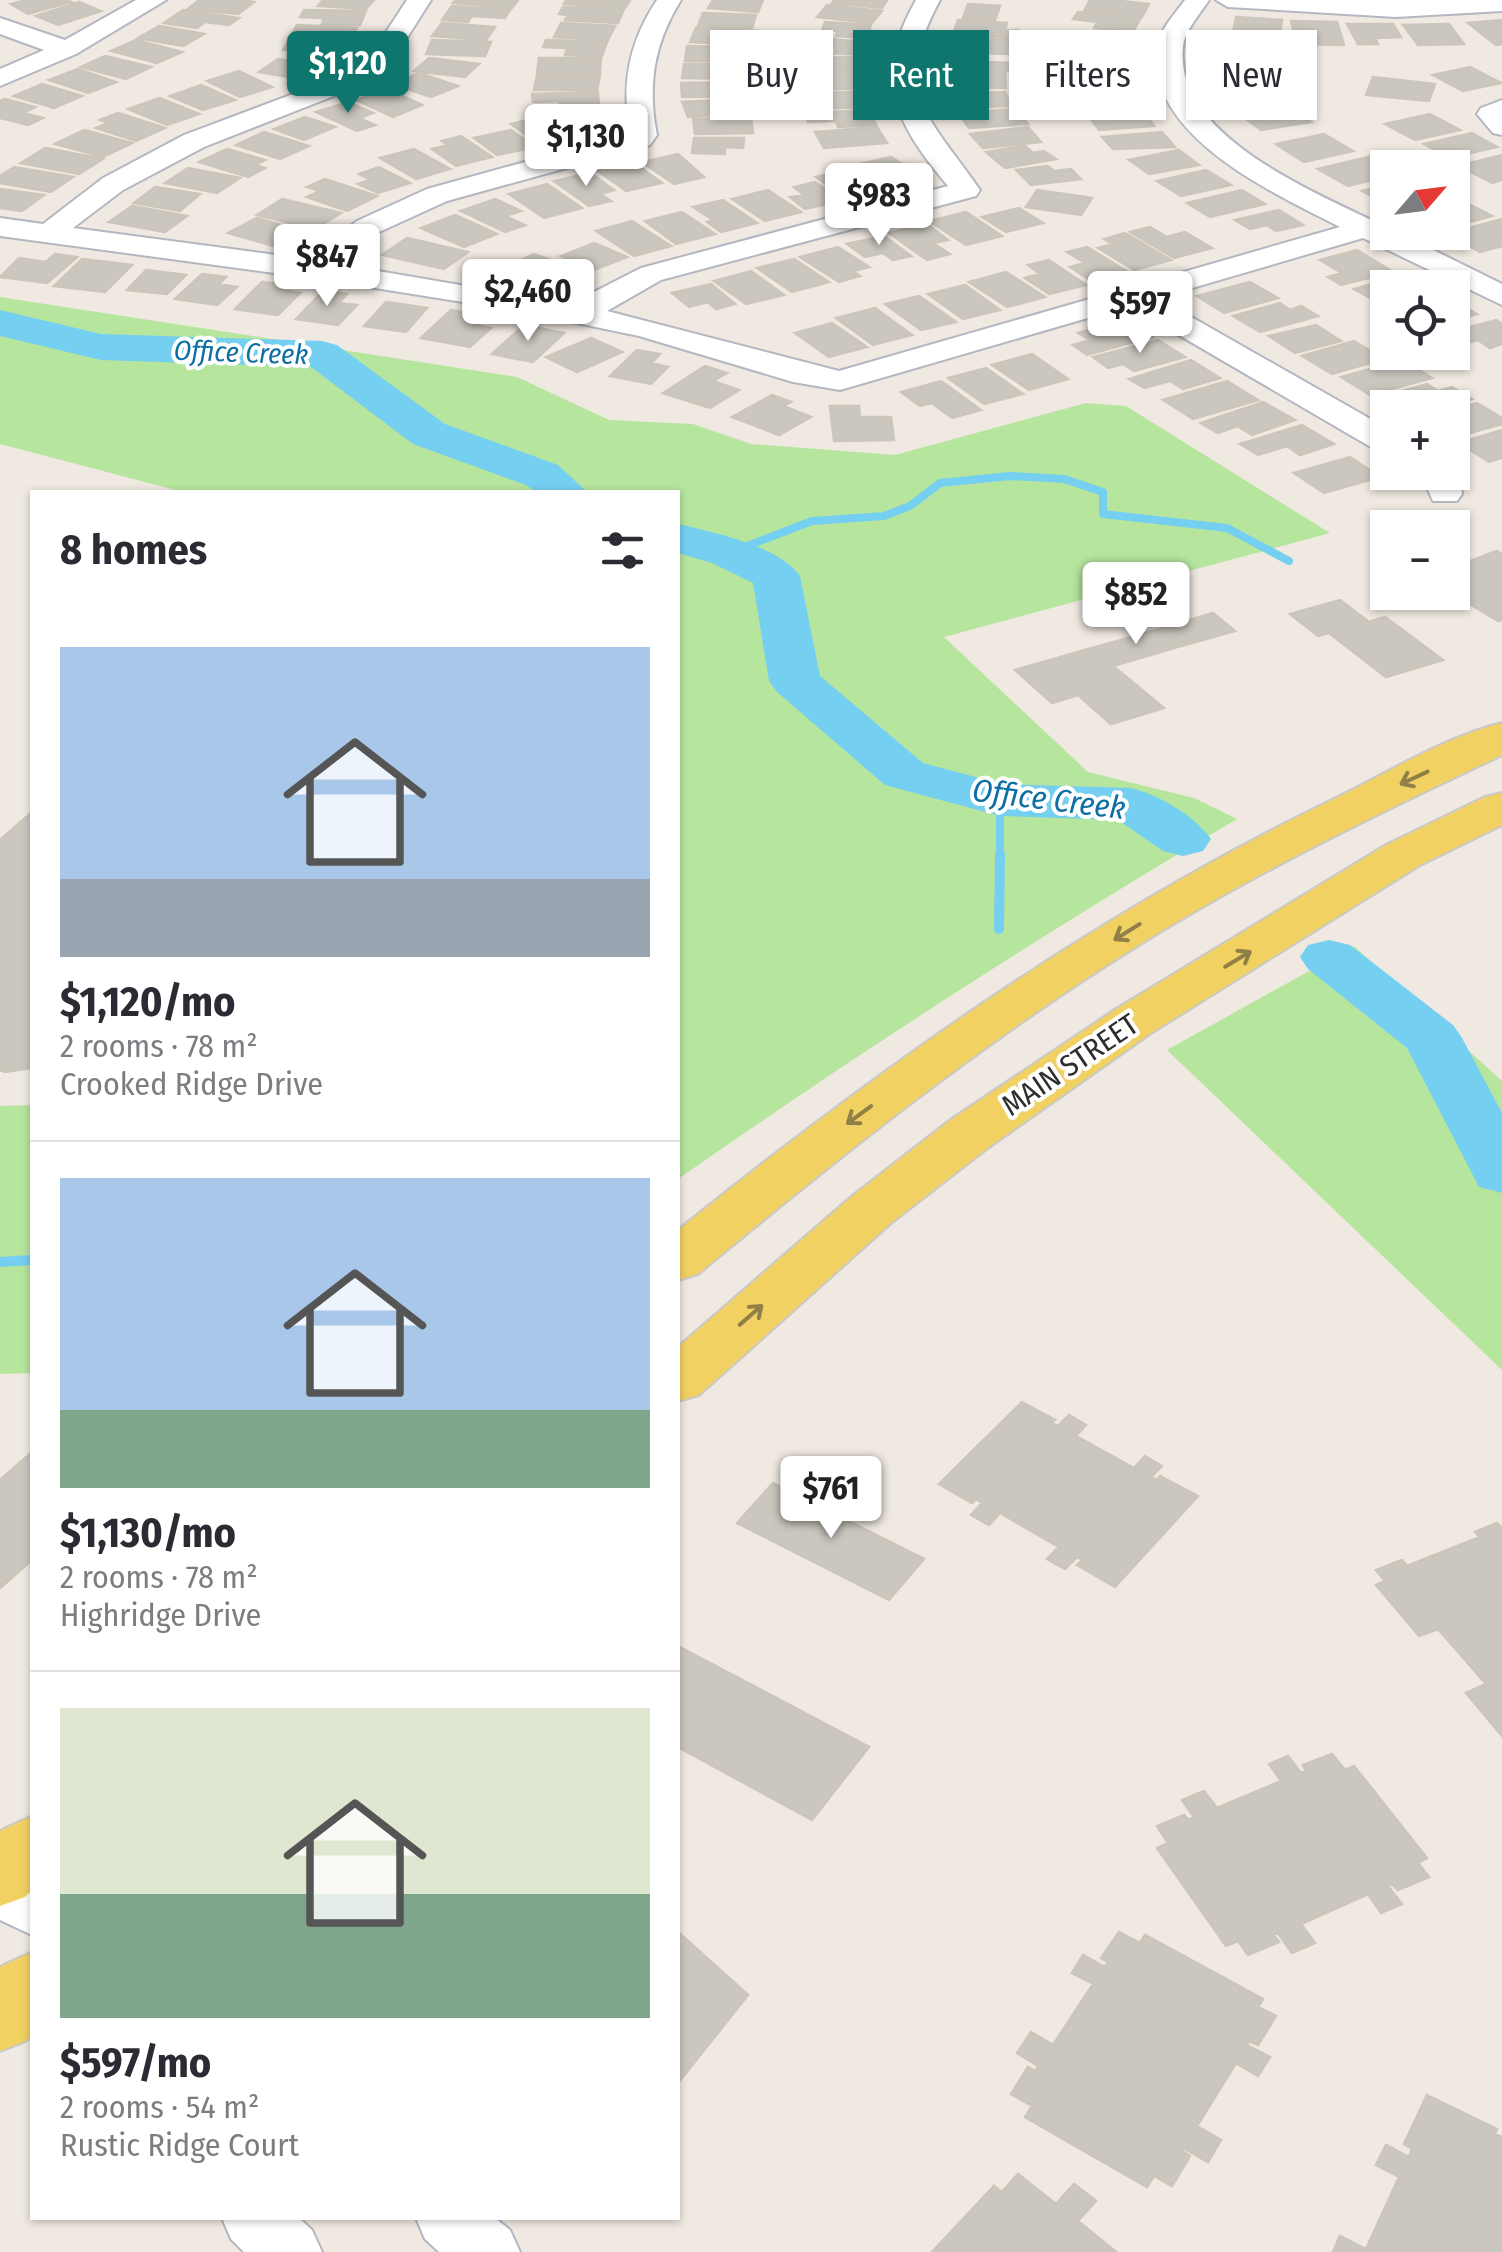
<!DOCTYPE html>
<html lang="en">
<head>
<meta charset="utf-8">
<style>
	:root { --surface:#fff; --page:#f7f7f7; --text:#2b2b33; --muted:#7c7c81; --line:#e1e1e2; --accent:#0f766e }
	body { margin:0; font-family:"Fira Sans Condensed",sans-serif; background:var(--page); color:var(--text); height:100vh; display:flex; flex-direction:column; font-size:38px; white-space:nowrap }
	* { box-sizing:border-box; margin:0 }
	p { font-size:32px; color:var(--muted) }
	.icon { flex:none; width:55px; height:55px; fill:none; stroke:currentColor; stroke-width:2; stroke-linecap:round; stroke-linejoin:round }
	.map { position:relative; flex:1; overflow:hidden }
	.details { position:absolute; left:30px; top:490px; width:650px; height:1730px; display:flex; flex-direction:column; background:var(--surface); border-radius:0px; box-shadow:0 2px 8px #0004 }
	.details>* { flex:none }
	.top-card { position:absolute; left:710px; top:30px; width:640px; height:90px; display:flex; gap:20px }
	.needle { width:65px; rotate:62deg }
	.buttons { position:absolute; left:1370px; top:150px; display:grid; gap:20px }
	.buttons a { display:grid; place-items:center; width:100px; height:100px; border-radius:0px; background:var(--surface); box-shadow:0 2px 8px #0004; font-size:50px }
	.price { position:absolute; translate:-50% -85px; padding:0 22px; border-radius:10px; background:#fff; color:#222; font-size:32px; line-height:65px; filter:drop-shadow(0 2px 5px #0008) }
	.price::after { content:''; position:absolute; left:50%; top:60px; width:30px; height:22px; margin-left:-15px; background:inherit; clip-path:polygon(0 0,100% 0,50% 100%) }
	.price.selected { background:var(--accent); color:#fff }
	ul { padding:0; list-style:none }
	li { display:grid; align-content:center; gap:20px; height:530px; padding:0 30px }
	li+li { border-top:2px solid var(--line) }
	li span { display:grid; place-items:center; height:310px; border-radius:0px; color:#555 }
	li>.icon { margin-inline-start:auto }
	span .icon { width:180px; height:180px; fill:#fffc; stroke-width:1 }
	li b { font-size:42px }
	h2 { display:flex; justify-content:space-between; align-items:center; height:120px; padding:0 30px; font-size:42px }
	.chip { padding:0 35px; border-radius:0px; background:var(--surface); box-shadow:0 2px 8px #0004; font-size:35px; line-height:90px }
	.chip.selected { background:var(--accent); color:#fff }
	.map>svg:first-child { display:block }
	.green { fill:#b6e59e }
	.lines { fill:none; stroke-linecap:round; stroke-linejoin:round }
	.stream-far1 { stroke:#75cff0; stroke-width:8 }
	.stream { stroke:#75cff0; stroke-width:10 }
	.river { fill:#75cff0; fill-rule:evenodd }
	.building { fill:#cbc7bf; stroke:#cbc5ba; stroke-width:2.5 }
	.minor-casing { stroke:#b4b7c1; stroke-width:4 }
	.major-casing { stroke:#c9c9c9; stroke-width:4 }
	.minor { fill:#fff; fill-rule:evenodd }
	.major { fill:#f2d163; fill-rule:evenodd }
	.oneway { stroke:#908048 }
	.labels { text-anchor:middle; stroke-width:8; stroke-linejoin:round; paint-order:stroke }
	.far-water-label { font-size:28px; font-style:italic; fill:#0d6fa3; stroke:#fff }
	.street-label { font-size:30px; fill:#2e2e2e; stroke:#fff }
	.water-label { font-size:32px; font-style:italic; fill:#0d6fa3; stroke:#fff }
</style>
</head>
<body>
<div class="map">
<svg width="1502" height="2252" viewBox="0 0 1502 2252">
	<rect width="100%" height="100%" fill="#efe9e1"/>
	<path class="green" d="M0 297 517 377 609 420 693 424 751 444 895 455 1086 403 1126 406 1330 533 944 637 1088 772 1194 798 1237 819C1045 932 860 1052 678 1179V492H183L0 444Z
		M1354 946 1502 1081V1370L1167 1050Z
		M32 1105V1373L0 1374V1106Z"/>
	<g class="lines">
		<path class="stream-far1" d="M729 553 812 521 884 516 910 506 940 483 1010 476 1064 479 1103 492V514L1227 528 1289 561
			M1000 857V800"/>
		<path class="stream" d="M999 929 1000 854
			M0 1262 32 1260"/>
		<path class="river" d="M0 310 101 334 322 341 337 345 445 424 558 465 587 492H536L526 485 413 444 311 367 101 360 0 336Z
			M678 524C712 532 780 546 800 576L820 676 923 763 1002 784 1131 788C1159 795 1194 815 1211 839L1203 851 1183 856 1163 851 1118 820 1000 816 885 785 777 692 769 681 753 583 712 563 678 553Z
			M1329 940 1350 945 1453 1025 1462 1038 1502 1113V1193L1479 1187 1407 1048 1308 969 1300 957 1308 945Z"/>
	</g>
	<path class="building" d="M27 0H67L71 2 28 14 11 4Z
		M199 0H239L254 2 238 14 188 9Z
		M323 0H374L366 9 318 6Z
		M456 0H518L512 8 453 3Z
		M566 0H630L625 8 564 4Z
		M713 0H763L758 12 708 8Z
		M834 0H887L882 8 832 3Z
		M1090 0H1112L1149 4 1142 17 1084 11Z
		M79 2 101 11 58 25 36 16Z
		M968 4 1000 6 995 20 963 18Z
		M827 5 882 11 872 23 817 17Z
		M452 6 510 10 505 18 472 16 468 22 442 20Z
		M563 7 624 9 618 23 565 20 568 15 559 14Z
		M183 10 239 18 229 25 205 22 197 28 164 23Z
		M304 10 366 11 360 25 322 24 324 18 300 17Z
		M1078 12 1140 19 1133 32 1094 28 1098 22 1073 19Z
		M703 13 756 15 752 28 698 26Z
		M1236 17 1282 20 1279 41 1232 38Z
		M958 20 1007 23 1005 30H1018L1016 38 953 34Z
		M1502 20V44L1496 45 1468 23Z
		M1291 21 1337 22 1344 45 1297 44Z
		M825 22 871 25 867 38 836 36 838 31 822 30Z
		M442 23 495 27 486 40 432 36Z
		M561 23 615 26 608 40 554 37Z
		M1347 24H1393L1401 37 1375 38 1378 44H1358Z
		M1449 24 1464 44 1418 45 1403 25Z
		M297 25 357 28 349 41 289 39Z
		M159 26 204 34 183 46 138 38Z
		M696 28 759 31 753 45 690 42Z
		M1075 31 1131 37 1124 50 1067 44Z
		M815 38 868 42 863 55 809 52Z
		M950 38 1010 40 1008 54 948 52Z
		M136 40 182 52 157 63 111 51Z
		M432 40 491 42 485 56 426 54Z
		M546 40 607 42 602 56 565 55 567 48 543 47Z
		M288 42 347 44 339 58 293 56 296 50H283Z
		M687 46 742 47V53H752L751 61H685Z
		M1122 54 1128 69 1089 70 1086 62 1062 63 1059 56Z
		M946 55 986 56V62L1013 63V71L947 70Z
		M105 56 151 67 126 79 81 67Z
		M863 57 865 71 807 72 806 58Z
		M429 58 479 64 465 77 414 71Z
		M539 58H601L600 73H537Z
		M1218 58 1274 59 1277 74 1219 72Z
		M278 59 319 66 300 79 259 72Z
		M684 64H743L742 79 682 78Z
		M1470 67 1501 83 1463 91 1433 75Z
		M78 69 116 82 88 93 49 80Z
		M239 71 272 87 240 97 207 81Z
		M949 72 1005 73 1006 88 950 87Z
		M419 73 458 86 431 97 392 84Z
		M797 74H864L866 89H824V83H798Z
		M1127 74 1133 89 1067 90 1063 81H1077L1075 75Z
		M537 75H600L597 90H534Z
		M1373 77 1435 84 1429 101 1366 95Z
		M748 82 750 96 682 97 681 83Z
		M1285 83 1297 101 1235 104 1223 86Z
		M42 84 82 96 54 108 14 96Z
		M201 85 235 100 203 110 170 96Z
		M389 90 422 105 393 117 356 100Z
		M1132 91 1141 106 1101 108 1096 100 1070 102 1066 94Z
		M598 92 599 107 560 108V101L533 102 532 94Z
		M865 92 869 107 804 109 801 93Z
		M1005 92 1011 106 957 108 950 94Z
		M159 98 199 114 167 125 128 109Z
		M5 99 35 107 23 113 43 118 28 125 0 118V101Z
		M739 99 745 113 688 117 682 102Z
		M348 102 373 113 359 118 375 125 357 131 316 112Z
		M1017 109 1028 124 969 128 958 113Z
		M1292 109 1311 122 1261 130 1242 116Z
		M870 110 876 125 838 127 836 121 808 122 805 113Z
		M1144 111 1154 126 1099 130 1088 115Z
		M118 113 165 128 136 141 96 128 109 123 100 120Z
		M1430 114 1460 130 1415 140 1385 124Z
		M305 117 335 127 304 140 274 129Z
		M541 117 557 128 564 127 578 136 541 145 511 124Z
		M751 118 753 133 695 134 693 119Z
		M877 127 887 143 824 148 815 132Z
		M1028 127 1041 142 983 148 970 134Z
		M84 130 132 143 103 157 55 144Z
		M511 130 535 147 497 155 474 138Z
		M264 132 309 146 280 159 236 145Z
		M1162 132 1175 147 1113 149 1102 137Z
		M1472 133 1497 147 1449 158 1424 144Z
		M1324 134 1353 151 1304 162 1276 144Z
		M461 136 492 157 456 166 432 149 448 145 442 141Z
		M694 138H744L743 148 725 147V154L692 153Z
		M1025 146 1033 153 1044 151 1056 159 1005 168 986 152Z
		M45 148 103 159 79 174 21 163Z
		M227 149 265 160 255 165 265 168 248 177 199 162Z
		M414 149 450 169 416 179 380 158Z
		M1179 150 1199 165 1149 174 1129 160Z
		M678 154 704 177 674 184 642 162Z
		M1502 155V180L1492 183 1459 166Z
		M1372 156 1394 168H1388V176L1348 186 1318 169Z
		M891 157 926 179 889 188 854 165Z
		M634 163 662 183 626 191 598 171Z
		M1048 166 1054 171 1071 169 1081 179 1031 185 1016 170Z
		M14 167 73 177 51 192 0 183V176Z
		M379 167 410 183 378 193 358 184 370 180 359 174Z
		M188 168 240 178 217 193 165 183Z
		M853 169 882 190 845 198 816 177Z
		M1206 170 1231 185 1181 196 1157 181Z
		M590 173 614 190 600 194 611 201 589 206 554 181Z
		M325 179 377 196 347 211 307 197 320 191 307 187Z
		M815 182 841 201 805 209 790 197 804 195 794 187Z
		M547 184 582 208 544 218 509 194Z
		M1388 184V205L1362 191Z
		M155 187 200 194 180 211 134 203Z
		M0 189 44 195 22 211 0 208Z
		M768 190 801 212 765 221 732 199Z
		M1037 190 1092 198 1081 215 1026 207Z
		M1242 190 1265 204 1210 217 1187 203Z
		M1457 198 1492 216 1452 227V200Z
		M282 199 341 213 315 229 257 215Z
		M495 199 521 211 505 216 525 225 505 232 461 211Z
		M723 200 757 223 721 232 707 222 713 220 693 207Z
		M132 206 187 216 165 232 109 222Z
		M1019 208 1043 223 1006 232 982 217Z
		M1279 210 1303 225 1276 231 1267 225 1250 229 1235 220Z
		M682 212 715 234 676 244 645 221Z
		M966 212 1002 236 966 245 929 221Z
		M455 215 497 234 464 247 421 228Z
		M257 218 312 234 284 249 228 233Z
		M1502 219V246L1480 252 1447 234Z
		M632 221 671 246 634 256 596 231Z
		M927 224 948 240 933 243 950 254 927 260 889 233Z
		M1150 227 1167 237 1185 232 1212 248 1174 258 1130 232Z
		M1125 233 1171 260 1134 270 1098 248 1113 244 1104 239Z
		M884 236 911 256 893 260 883 253 865 257 847 244Z
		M407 238 468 252 444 269 382 255Z
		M594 243 627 257 594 270 561 256Z
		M838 247 869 267 853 271 860 276 839 282 800 257Z
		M1087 247 1128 272 1093 282 1070 267 1085 263 1067 252Z
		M1357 250 1393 272 1341 285 1328 277 1342 273 1320 260Z
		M55 254 77 257 47 283 0 277 19 258 46 262Z
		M534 254 590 274 560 289 516 273 529 267 517 262Z
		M82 259 132 265 105 292 54 286Z
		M794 259 829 282 792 292 757 268Z
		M1049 260 1086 285 1049 294 1025 278 1040 274 1028 265Z
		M146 270 186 275 167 294 127 290Z
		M751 271 784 295 746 304 714 281Z
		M1006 272 1045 297 1007 307 969 282Z
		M202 274 226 277 219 284 237 287 217 305 175 299Z
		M1402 275 1425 288H1388L1387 307 1354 289Z
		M262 282 287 285 281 290 300 293 278 315 235 309Z
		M1250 282 1278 298 1224 313 1197 296Z
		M711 284 735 304 716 309 708 302 689 307 672 293Z
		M965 285 1000 310 963 319 928 294Z
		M323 291 347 294 339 303 357 305 338 325 296 319Z
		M919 296 956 322 921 330 885 304Z
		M1452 300 1477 314 1452 321Z
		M386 302 427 308 406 332 364 326Z
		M1280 303 1290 310 1301 306 1318 316 1260 332 1233 316Z
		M875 308 912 335 873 345 836 318Z
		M451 310 476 315 466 323 491 328 470 347 421 338Z
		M1125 320 1152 337 1087 355 1073 345 1090 340 1078 333Z
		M1496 320 1502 324V344L1490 348 1478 340 1452 347V332Z
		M832 323 867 347 829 357 795 333Z
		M524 325 564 333 533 362 492 354Z
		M1316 325 1341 341 1295 353 1269 336Z
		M591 338 622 352 577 372 546 357Z
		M1158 340 1185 357 1134 371 1123 364 1108 368 1093 357Z
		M1354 341 1384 359 1332 374 1302 356Z
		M637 350 660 354 651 363 668 367 651 384 610 376Z
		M1032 354 1068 379 1029 390 992 365Z
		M1191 360 1220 378 1183 389 1170 381 1144 388 1129 379Z
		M1403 360 1432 378 1370 395 1341 377Z
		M705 366 727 373 713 381 739 390 710 408 663 393Z
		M986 368 1023 394 984 404 948 378Z
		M941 381 981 410 952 418 932 403 920 406 901 392Z
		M1227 381 1258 400 1193 419 1163 400Z
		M1427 384 1438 391 1452 387 1472 399 1441 408H1397L1381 397Z
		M772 395 791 402 783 406 811 417 779 435 732 417Z
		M1263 402 1295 420 1252 435 1237 426 1218 433 1201 423Z
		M1477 403 1502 418V424L1452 438V410Z
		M830 406H859L860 417H891L894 440 834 441Z
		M1302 425 1334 444 1300 455 1287 446 1258 455 1240 444Z
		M1502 430V458L1489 462 1459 443Z
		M1350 457 1380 477 1324 493 1294 473Z
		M1497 551 1502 554V620L1498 621 1450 592 1452 568Z
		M1340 600 1369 622 1385 617 1443 660 1386 677 1329 633 1318 636 1290 614Z
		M1213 613 1235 631 1181 646 1160 629Z
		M1160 629 1181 646 1113 666 1092 648Z
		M1092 648 1113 666 1164 708 1111 724 1078 695 1052 703 1015 670Z
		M32 812V1068L5 1072 0 1070V840Z
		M1022 1402 1055 1420 1051 1423 1058 1426 1069 1415 1086 1425 1076 1436 1134 1468 1145 1456 1162 1466 1151 1477 1157 1480 1160 1476 1198 1496 1115 1587 1077 1565 1082 1560 1077 1557 1065 1569 1047 1559 1059 1547 1000 1513 989 1525 971 1515 982 1503 976 1499 972 1503 939 1484Z
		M32 1452V1560L0 1588V1480Z
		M773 1483 924 1559 889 1600 737 1523Z
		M1497 1523 1502 1528V1736L1466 1693 1486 1684 1438 1629 1419 1636 1376 1585 1385 1581 1376 1570 1402 1560 1407 1566 1480 1537 1475 1532Z
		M678 1646 869 1747 812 1820 678 1747Z
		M1332 1754 1345 1770 1354 1766 1427 1858 1418 1863 1429 1877 1398 1890 1392 1884 1388 1886 1402 1904 1381 1913 1368 1894 1301 1924 1315 1943 1292 1953 1278 1933 1274 1935 1279 1942 1248 1955 1238 1941 1226 1946 1157 1848 1168 1843 1157 1826 1184 1815 1188 1820 1194 1817 1182 1800 1204 1791 1217 1808 1281 1781 1269 1764 1288 1756 1301 1773 1306 1771 1303 1765Z
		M678 1932 748 1995 678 2083Z
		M1119 1932 1140 1943 1145 1935 1263 1999 1258 2007 1276 2016 1258 2045 1249 2041 1247 2045 1270 2057 1258 2076 1236 2063 1197 2126 1221 2140 1208 2162 1183 2148 1182 2151 1190 2156 1172 2186 1154 2176 1147 2187 1025 2117 1032 2106 1011 2094 1028 2067 1035 2071 1038 2066 1017 2053 1031 2032 1053 2045 1093 1984 1072 1973 1083 1955 1105 1967 1108 1962 1101 1958Z
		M1427 2095 1497 2129 1495 2134 1502 2137V2252H1333L1340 2236 1366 2249 1399 2177 1376 2165 1386 2145 1409 2157 1412 2149 1404 2144Z
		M1018 2174 1056 2204 1074 2184 1096 2201 1078 2221 1116 2252H932L994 2186 1002 2192Z"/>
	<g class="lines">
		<g class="minor-casing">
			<path id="minor" d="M136 0H166L76 54 0 86V69L44 50 0 34V18L65 40Z
				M407 0H431L388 68 372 81 204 147 123 190 73 228 306 259 357 221 427 189 630 133C621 84 629 42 657 0H681C654 43 647 85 657 135L650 145 447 201 377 233 337 264 578 305 592 293 641 268 948 186C894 122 872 77 916 0H940C890 92 929 117 980 190L976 196 661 280 607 311 839 371 1340 227C1276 194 1145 136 1157 47 1160 29 1175 14 1185 0H1209C1200 14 1185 30 1183 47 1173 138 1322 195 1388 228V232H1397L1502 284V305L1363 238 1158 298 1388 429V453L1376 450 1129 306 840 390 793 382 639 336 519 311 312 278 0 236V218L43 224 103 178 184 135 354 71 369 58Z
				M1216 0H1502V11L1396 17 1228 7Z
				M1502 100V135L1493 133 1477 114 1481 108Z
				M1452 469 1460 478 1462 494 1457 501H1433L1420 472H1452Z
				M0 1863 32 1878V1935L0 1920Z
				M222 2218H299L312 2230 322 2252H244L231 2239Z
				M416 2218H495L510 2230 520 2252H439L425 2239Z"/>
		</g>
		<g class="major-casing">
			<path id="major" d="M1502 723V755C1377 814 1252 874 1134 948 980 1044 838 1158 698 1274L678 1280V1230C884 1065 1097 913 1336 798 1389 772 1445 737 1502 723Z
				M1502 793V825L1420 865 1151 1033 989 1147 891 1223 699 1395 678 1401V1347L851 1197 949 1121 1113 1011 1386 845 1485 797Z
				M32 1816V1890L25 1897 0 1906V1831Z
				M32 1952V2035L26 2041 0 2051V1967Z"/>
		</g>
		<use href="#minor" class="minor"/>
		<use href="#major" class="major"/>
	</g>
	<defs><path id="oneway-shaft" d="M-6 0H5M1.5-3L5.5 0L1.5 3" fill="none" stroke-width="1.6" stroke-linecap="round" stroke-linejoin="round" transform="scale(2.5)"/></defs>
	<g class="oneway">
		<use href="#oneway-shaft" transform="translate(1414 778) rotate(155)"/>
		<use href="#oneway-shaft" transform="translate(1127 932) rotate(148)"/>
		<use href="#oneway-shaft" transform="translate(1238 959) rotate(-31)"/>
		<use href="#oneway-shaft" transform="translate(859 1115) rotate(144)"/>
		<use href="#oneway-shaft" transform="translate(751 1315) rotate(-41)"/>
	</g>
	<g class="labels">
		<g class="far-water-label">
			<text transform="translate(241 352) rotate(2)" y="10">Office Creek</text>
		</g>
		<g class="street-label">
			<text transform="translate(1070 1065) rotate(-34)" y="10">MAIN STREET</text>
		</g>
		<g class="water-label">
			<text transform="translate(1049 799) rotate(7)" y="11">Office Creek</text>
		</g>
	</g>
</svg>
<div class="buttons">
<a><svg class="needle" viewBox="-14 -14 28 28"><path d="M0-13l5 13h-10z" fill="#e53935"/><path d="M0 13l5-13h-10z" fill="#7c7c81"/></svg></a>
<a><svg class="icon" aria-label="locate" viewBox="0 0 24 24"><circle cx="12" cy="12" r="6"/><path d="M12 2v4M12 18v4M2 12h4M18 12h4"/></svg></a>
<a>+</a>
<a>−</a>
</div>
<b class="price selected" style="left:348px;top:116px">$1,120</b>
<b class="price" style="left:586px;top:189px">$1,130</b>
<b class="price" style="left:879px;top:248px">$983</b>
<b class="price" style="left:327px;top:309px">$847</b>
<b class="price" style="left:528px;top:344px">$2,460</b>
<b class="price" style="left:1140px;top:356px">$597</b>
<b class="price" style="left:1136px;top:647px">$852</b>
<b class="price" style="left:831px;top:1541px">$761</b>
<div class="top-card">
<a class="chip">Buy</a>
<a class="chip selected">Rent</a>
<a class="chip">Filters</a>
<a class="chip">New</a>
</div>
<section class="details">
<h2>8 homes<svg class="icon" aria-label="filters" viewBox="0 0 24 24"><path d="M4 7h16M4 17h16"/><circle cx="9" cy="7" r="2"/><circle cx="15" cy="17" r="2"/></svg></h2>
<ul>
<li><span style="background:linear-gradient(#a9c7e8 75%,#9aa5b1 0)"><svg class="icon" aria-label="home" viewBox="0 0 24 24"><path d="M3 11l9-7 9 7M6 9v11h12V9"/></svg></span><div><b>$1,120/mo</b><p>2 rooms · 78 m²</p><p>Crooked Ridge Drive</p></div></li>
<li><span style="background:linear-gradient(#a9c7e8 75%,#7fa58c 0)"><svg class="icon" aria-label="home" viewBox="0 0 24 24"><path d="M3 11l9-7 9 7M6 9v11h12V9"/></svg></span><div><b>$1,130/mo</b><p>2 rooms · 78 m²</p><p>Highridge Drive</p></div></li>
<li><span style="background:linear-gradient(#dfe7d0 60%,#7fa58c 0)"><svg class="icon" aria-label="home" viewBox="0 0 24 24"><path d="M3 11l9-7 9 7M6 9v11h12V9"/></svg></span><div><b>$597/mo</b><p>2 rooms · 54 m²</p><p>Rustic Ridge Court</p></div></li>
</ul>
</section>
</div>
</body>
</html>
